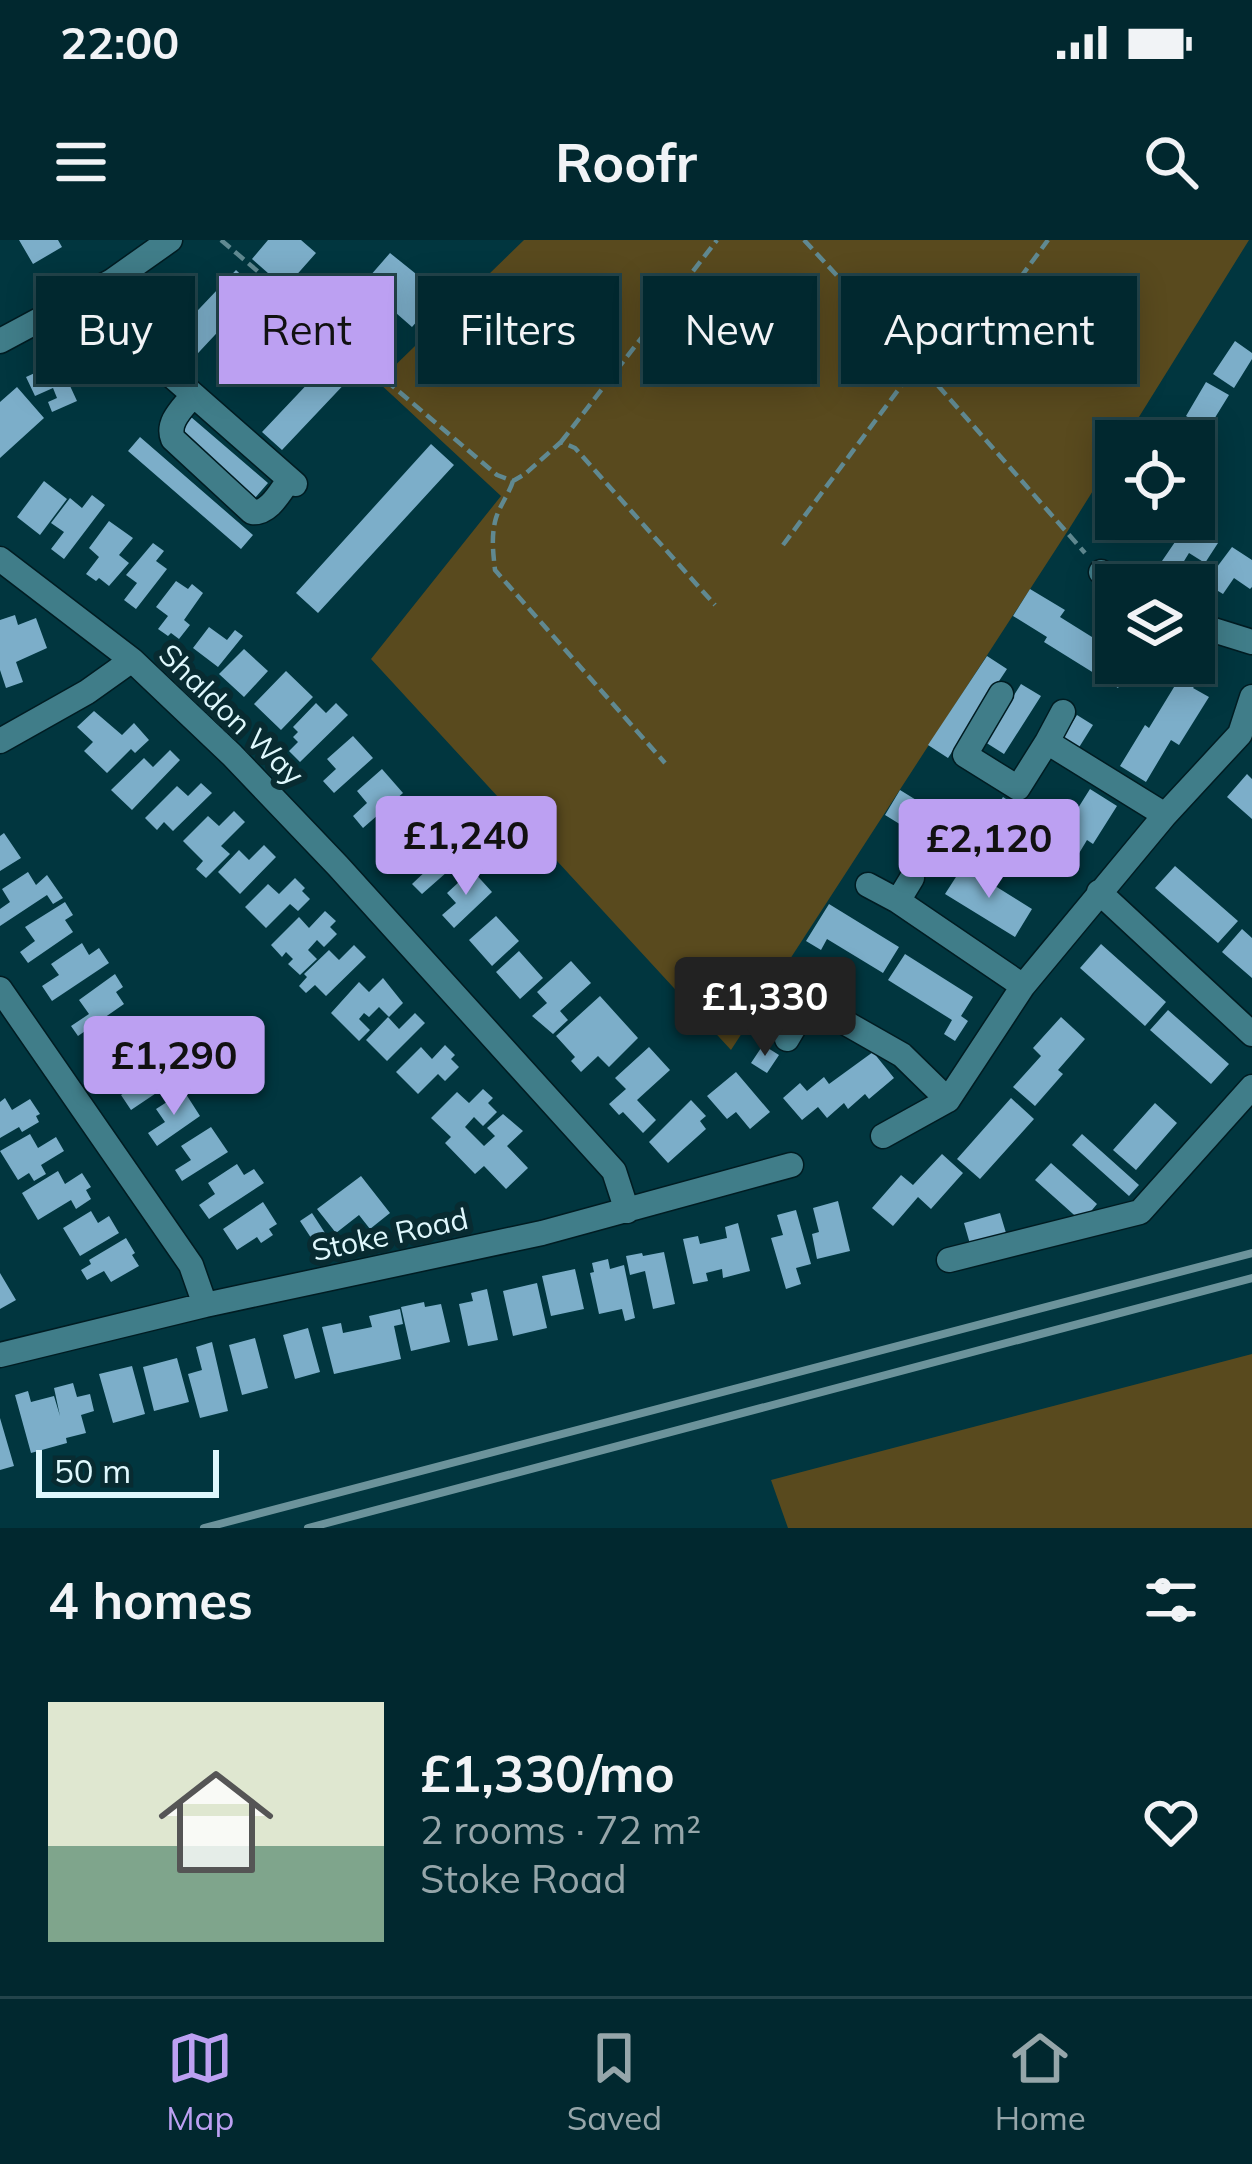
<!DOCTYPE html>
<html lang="en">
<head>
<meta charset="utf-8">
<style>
	:root { --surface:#01282f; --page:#0b3037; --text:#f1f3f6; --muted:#96a6aa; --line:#23444b; --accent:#bca0f2 }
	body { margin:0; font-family:Mulish,sans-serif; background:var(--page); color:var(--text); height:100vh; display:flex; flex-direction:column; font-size:45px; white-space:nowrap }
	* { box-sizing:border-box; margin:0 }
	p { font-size:39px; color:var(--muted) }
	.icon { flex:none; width:66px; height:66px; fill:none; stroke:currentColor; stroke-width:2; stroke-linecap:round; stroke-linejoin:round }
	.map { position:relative; height:1288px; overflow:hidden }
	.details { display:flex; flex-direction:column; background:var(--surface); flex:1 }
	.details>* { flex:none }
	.guide { position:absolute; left:36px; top:36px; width:1182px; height:108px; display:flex; gap:24px }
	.buttons { position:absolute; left:1095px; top:180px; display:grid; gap:24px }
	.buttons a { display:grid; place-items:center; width:120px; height:120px; border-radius:0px; background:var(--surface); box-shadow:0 6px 30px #0003,0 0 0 3px var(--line); font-size:60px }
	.scale { position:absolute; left:36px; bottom:30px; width:183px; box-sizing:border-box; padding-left:12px; border:6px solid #dff8fd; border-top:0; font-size:33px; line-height:42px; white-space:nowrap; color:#dff8fd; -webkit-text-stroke:9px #082b31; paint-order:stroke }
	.price { position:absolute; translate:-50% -102px; padding:0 27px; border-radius:12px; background:var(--accent); color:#111; font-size:39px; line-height:78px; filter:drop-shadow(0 3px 6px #0008) }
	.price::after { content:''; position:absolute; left:50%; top:72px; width:36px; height:27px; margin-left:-18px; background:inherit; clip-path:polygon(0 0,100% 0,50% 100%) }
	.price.current { background:#222; color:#fff }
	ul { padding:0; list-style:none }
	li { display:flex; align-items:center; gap:36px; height:300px; padding:0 48px }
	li+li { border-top:3px solid var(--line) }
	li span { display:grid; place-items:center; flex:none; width:336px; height:240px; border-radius:0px; color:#555 }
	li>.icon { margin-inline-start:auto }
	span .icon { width:144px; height:144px; fill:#fffc; stroke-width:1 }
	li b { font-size:51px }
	h2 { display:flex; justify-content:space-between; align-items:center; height:144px; padding:0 48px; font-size:51px }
	.pill { padding:0 42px; border-radius:0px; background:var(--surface); box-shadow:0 6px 30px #0003,0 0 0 3px var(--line); font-size:42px; line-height:108px }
	.pill.current { background:var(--accent); color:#111 }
	.status { display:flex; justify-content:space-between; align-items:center; height:84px; padding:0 60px; background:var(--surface); direction:ltr }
	.status svg { height:33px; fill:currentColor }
	header { display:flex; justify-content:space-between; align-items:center; height:156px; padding:0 48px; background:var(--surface); font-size:54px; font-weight:700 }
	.tabs { display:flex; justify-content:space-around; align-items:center; height:168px; border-top:3px solid var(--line); background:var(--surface); font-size:33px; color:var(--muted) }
	.tabs a { display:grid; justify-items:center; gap:6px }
	.tabs .current { color:var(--accent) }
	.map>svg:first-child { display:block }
	.green { fill:#594a1e }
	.building { fill:#7caec9 }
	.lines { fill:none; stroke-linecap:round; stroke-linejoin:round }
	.minor-casing { stroke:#001c22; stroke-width:27 }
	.path { stroke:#608991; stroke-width:4.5; stroke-dasharray:12 6; stroke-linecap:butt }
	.minor { stroke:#407d89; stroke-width:24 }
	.rail { stroke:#6c939b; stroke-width:8 }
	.labels { text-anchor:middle; stroke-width:12; stroke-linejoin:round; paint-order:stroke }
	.street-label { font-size:30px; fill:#dff8fd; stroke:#082b31 }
</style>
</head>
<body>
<div class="status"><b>22:00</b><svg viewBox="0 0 49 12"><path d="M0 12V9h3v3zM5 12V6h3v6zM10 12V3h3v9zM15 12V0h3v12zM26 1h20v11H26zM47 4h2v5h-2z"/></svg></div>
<header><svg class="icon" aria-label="menu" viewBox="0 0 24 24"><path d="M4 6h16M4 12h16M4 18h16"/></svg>Roofr<svg class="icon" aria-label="search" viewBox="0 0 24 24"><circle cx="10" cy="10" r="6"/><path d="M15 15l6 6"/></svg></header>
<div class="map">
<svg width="1252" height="1288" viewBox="0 0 1252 1288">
	<rect width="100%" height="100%" fill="#01363f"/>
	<path class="green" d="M524 0H1249L1124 201H1116V214L1069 289 731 810 371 419 501 256 378 142Z
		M1252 1114V1288H788L771 1240Z"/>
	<path class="building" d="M19 0H58L62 7 33 24Z
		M268 0H301L316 13 285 48 252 19Z
		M390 13 441 54 412 87 363 44Z
		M236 30 257 50 186 126 164 106Z
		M1235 101 1252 113V119L1234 148 1213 134Z
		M97 104 110 132 89 142 76 113Z
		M332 118 352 136 282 210 262 192Z
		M59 122 77 161 52 172 48 162 57 158 53 148 35 156 26 137Z
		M1206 142 1229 155 1208 189 1186 176Z
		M17 147 44 178 0 218V162Z
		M191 177 268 243 255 258 178 191Z
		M1185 184 1209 198 1194 223V201H1175Z
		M140 197 253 295 241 309 128 211Z
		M431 204 454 225 318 373 296 353Z
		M1108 230 1116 235V279L1105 272 1113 259 1096 248Z
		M44 241 67 259 40 295 17 277Z
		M92 255 105 265 64 319 51 309 64 292 51 283 70 258 82 268Z
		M1128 279H1179L1166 299 1149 288 1141 300 1122 288Z
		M109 281 133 298 119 315 129 323 109 346 99 338 96 341 86 334 99 317 89 308Z
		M1188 283 1218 303 1205 323 1189 313 1178 331 1162 321Z
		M153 303 164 311 156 321 167 329 136 369 124 360 137 343 126 335Z
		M1232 307 1252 320V347L1250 349 1234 338 1223 354 1205 343Z
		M176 341 188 349 192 344 203 353 184 380 190 385 179 399 171 393 168 396 158 389 168 376 156 367Z
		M1030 349 1065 370 1060 377 1116 412V423H1133L1118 448 1044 402 1047 397 1013 376Z
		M15 375 18 385 36 378 47 408 16 422 23 442 6 448 0 430V380Z
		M209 387 227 400 235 390 243 396 218 427 193 408Z
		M244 409 268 431 244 457 219 434Z
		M987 416 1007 429 948 518 928 505Z
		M286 431 313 457 281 490 254 464Z
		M1182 434 1197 443 1193 448 1209 457 1179 505 1171 500 1146 542 1120 526 1145 485 1149 488Z
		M1021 444 1041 456 1004 514 985 502Z
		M316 463 326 473 336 463 348 475 300 522 289 511 298 502 293 497 298 492 293 487Z
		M94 471 122 495 134 483 149 500 135 513 131 509 107 533 84 511 93 502 77 487Z
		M1077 475 1093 485 1078 509 1062 498Z
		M353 496 373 518 334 553 323 541 336 529 327 519Z
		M170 510 180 520 132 570 111 550 144 518 153 527Z
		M382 529 403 553 363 588 353 576 367 563 357 551Z
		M1247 534 1252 539V579L1227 557Z
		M201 543 212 553 173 591 164 582 157 590 145 578 177 546 188 556Z
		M1090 549 1117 566 1093 604 1087 600 1066 635 1039 618 1062 580 1068 584Z
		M900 550 973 595 958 620 885 575Z
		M1003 557 1018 567 1006 585 991 576Z
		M234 571 245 582 221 606 230 614 206 638 196 629 203 621 183 601 208 576 219 586Z
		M401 582 423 607 401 627 379 602Z
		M4 593 21 618 0 631V596Z
		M444 594 464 617 422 654 412 644 429 628 418 617Z
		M264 605 276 617 240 654 218 632 239 610 249 620Z
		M963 626 1032 669 1015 697 945 654Z
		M1175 626 1238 681 1218 703 1155 648Z
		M472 630 492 652 454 688 442 675 456 663 447 653Z
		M28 632 36 645 47 635 63 658 53 664 47 655 0 686V669L10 662 2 649Z
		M295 638 305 648 302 651 310 659 298 671 290 664 266 688 245 667 268 644 279 654Z
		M65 662 73 675 65 680 73 692 28 723 20 712 35 701 25 687Z
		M829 664 899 707 883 733 827 699 821 710 806 701Z
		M325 671 336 681 330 687 337 694 324 707 317 700 308 710 317 719 300 735 288 724 293 719 286 712 282 717 271 705 299 677 309 688Z
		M496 676 519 701 492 726 469 700Z
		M1242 689 1252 698V738L1222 712Z
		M82 703 89 715 99 708 109 723 52 761 42 746 59 735 51 724Z
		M1101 704 1166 762 1145 786 1080 728Z
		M354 705 366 717 326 756 315 745 306 753 299 746 307 737 304 734 329 710 339 720Z
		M519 711 543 738 520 759 496 732Z
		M905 714 973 757 961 776 968 781 955 801 944 794 952 780 888 740Z
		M571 721 591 743 560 771 568 780 553 794 532 776 547 763 537 752Z
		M787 729 803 738 766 801 751 792Z
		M115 734 123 747 116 752 124 764 78 796 71 786 89 774 79 760Z
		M383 738 403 763 389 777 379 767 369 777 364 773 359 779 370 790 359 801 331 773 359 742 369 752Z
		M600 756 638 798 609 827 598 816 581 832 571 821 575 817 556 796Z
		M1168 770 1229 824 1211 844 1150 790Z
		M415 773 425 783 387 821 366 800 388 777 399 789Z
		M134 777 156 810 145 817 138 807 104 832 96 820 113 809 104 796Z
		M1061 777 1085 799 1058 830 1063 834 1035 866 1013 847 1041 816 1033 808Z
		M445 805 455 815 451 819 459 827 445 841 438 834 418 854 396 832 421 807 432 819Z
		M763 805 779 815 767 833 751 823Z
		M649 807 670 830 637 860 656 880 643 893 623 872 619 875 609 864 626 849 615 838Z
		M166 808 183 835 131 870 121 855 138 844 130 832Z
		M873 812 894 838 869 859 865 854 848 869 844 863 827 878 818 867 802 880 783 858 800 843 807 851 824 837 829 844Z
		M736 832 770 872 750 889 736 872 727 879 707 856Z
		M483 849 493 858 488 863 497 872 483 886 474 877 465 887 484 906 495 896 487 888 503 874 523 891 507 906 528 928 506 949 484 926 475 934 445 903 451 897 431 878 457 852 469 863Z
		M184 851 200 876 157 906 148 893 165 882 156 869Z
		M5 858 12 870 30 859 40 874 36 876 39 882 22 892 19 887 0 898V862Z
		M1011 858 1034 879 980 939 957 919Z
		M691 860 706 876 700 881 706 889 668 923 649 902Z
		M1155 863 1177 883 1136 930 1113 910Z
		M211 887 228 912 182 941 175 930 191 920 181 906Z
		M30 894 38 908 56 897 64 911 41 925 46 934 34 941 29 933 18 940 0 911Z
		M1082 894 1139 945 1129 956 1072 905Z
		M942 914 963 933 931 969 918 957 893 986 872 968 901 935 913 945Z
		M1051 923 1097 964 1082 982 1035 940Z
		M237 924 244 935 254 929 264 943 209 979 199 965 215 954 208 943Z
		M58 931 65 944 82 933 91 947 86 950 91 959 76 969 71 960 38 980 22 953Z
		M361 936 390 973 370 989 359 975 336 993 317 969Z
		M838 961 850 1011 817 1019 812 994 819 992 813 968Z
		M263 962 277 984 269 989 273 995 261 1003 257 997 237 1010 223 989Z
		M796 970 811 1024 796 1028 801 1044 786 1049 771 998 783 995 777 975Z
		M91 971 98 983 109 976 119 993 80 1016 63 988Z
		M312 973 327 996 315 1004 300 981Z
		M1000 973 1006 993 970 1004 964 983Z
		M738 983 750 1031 723 1038 722 1029 706 1033 708 1041 693 1044 683 999 698 996 700 1004 727 998 725 987Z
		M126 998 135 1013 132 1015 139 1026 111 1042 104 1031 87 1040 81 1030 91 1024 89 1020Z
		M664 1012 675 1064 653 1069 645 1031 630 1035 626 1016 642 1013 643 1016Z
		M608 1019 610 1029 624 1025 635 1078 625 1081 622 1069 599 1074 590 1033 594 1032 592 1023Z
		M575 1029 584 1069 551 1076 542 1036Z
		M0 1033 16 1060 0 1069Z
		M537 1043 547 1088 513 1096 503 1051Z
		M487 1049 498 1100 468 1106 459 1064 473 1061 471 1053Z
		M424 1062 425 1067 441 1064 450 1102 411 1111 401 1067Z
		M400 1069 403 1084 394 1086 401 1119 334 1134 322 1087 341 1083 343 1093 372 1087 369 1076Z
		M308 1088 320 1132 295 1139 283 1095Z
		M255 1098 268 1148 242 1155 229 1105Z
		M212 1102 228 1171 200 1178 188 1134 202 1130 196 1107Z
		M177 1118 189 1162 154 1171 143 1127Z
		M132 1126 145 1174 113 1183 99 1134Z
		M73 1143 77 1157 90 1154 94 1171 81 1175 86 1193 66 1198 67 1203 31 1213 15 1155 28 1151 31 1162 54 1156 60 1176 54 1148Z
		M0 1178 14 1226 0 1230Z"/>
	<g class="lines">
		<g class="minor-casing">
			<path id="minor" d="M112 41 147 114 295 244
				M0 101 112 41 170 0
				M193 155C183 168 166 182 173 199L252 272C269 274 280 252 289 240
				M0 319 132 420 232 515 338 626 614 931 627 971
				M1101 332 1120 345
				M1194 384 1252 402
				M1001 454 965 515 1018 548 1047 502 1165 575
				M0 501 87 452 132 420
				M1047 502 1063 472
				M912 638 898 661 1023 746
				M868 645 898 661
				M1099 652 1252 794
				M0 749 191 1025 205 1065
				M787 799 809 762 902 815 948 860
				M883 896 948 860 1023 746 1165 575 1240 494 1252 457
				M949 1020 1140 972 1252 847
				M0 1115 205 1065 542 993 791 925"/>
		</g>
		<path class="path" d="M221 0 497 235 513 241 525 234 561 202 575 208 715 365
			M804 0 920 125 1085 313
			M561 202 717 0
			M513 241C509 254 500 265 496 278 491 295 493 312 495 330L665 523
			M783 305 913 130 966 93 1023 34 1048 0"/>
		<use href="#minor" class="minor"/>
		<path class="rail" d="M204 1288 1252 1013
			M308 1288 1252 1038"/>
	</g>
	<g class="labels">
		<g class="street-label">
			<text transform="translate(231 475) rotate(44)" y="10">Shaldon Way</text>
			<text transform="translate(390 995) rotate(-12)" y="10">Stoke Road</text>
		</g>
	</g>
</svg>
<div class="buttons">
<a><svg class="icon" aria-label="locate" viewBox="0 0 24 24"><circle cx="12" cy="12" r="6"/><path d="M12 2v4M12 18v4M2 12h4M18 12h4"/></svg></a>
<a><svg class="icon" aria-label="layers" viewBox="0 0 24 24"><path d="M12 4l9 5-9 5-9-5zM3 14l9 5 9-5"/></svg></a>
</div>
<div class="scale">50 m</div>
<b class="price" style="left:466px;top:658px">£1,240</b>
<b class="price" style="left:989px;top:661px">£2,120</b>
<b class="price current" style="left:765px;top:819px">£1,330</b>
<b class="price" style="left:174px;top:878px">£1,290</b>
<div class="guide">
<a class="pill">Buy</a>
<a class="pill current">Rent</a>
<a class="pill">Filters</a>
<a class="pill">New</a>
<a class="pill">Apartment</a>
</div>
</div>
<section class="details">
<h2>4 homes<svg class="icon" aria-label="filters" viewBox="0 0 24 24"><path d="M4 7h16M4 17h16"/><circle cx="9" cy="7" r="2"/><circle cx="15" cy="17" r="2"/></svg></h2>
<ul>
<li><span style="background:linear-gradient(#dfe7d0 60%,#7fa58c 0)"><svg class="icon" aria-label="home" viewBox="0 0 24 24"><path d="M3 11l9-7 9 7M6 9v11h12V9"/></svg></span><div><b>£1,330/mo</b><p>2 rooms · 72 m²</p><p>Stoke Road</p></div><svg class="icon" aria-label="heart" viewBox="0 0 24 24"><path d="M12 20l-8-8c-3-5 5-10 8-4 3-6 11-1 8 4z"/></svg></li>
</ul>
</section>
<nav class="tabs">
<a class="current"><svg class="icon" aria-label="map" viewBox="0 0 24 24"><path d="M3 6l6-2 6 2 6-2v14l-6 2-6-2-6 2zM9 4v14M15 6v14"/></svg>Map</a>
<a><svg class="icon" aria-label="saved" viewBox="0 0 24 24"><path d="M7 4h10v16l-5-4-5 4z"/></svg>Saved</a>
<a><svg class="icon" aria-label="home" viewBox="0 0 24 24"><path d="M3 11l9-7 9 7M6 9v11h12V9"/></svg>Home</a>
</nav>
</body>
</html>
